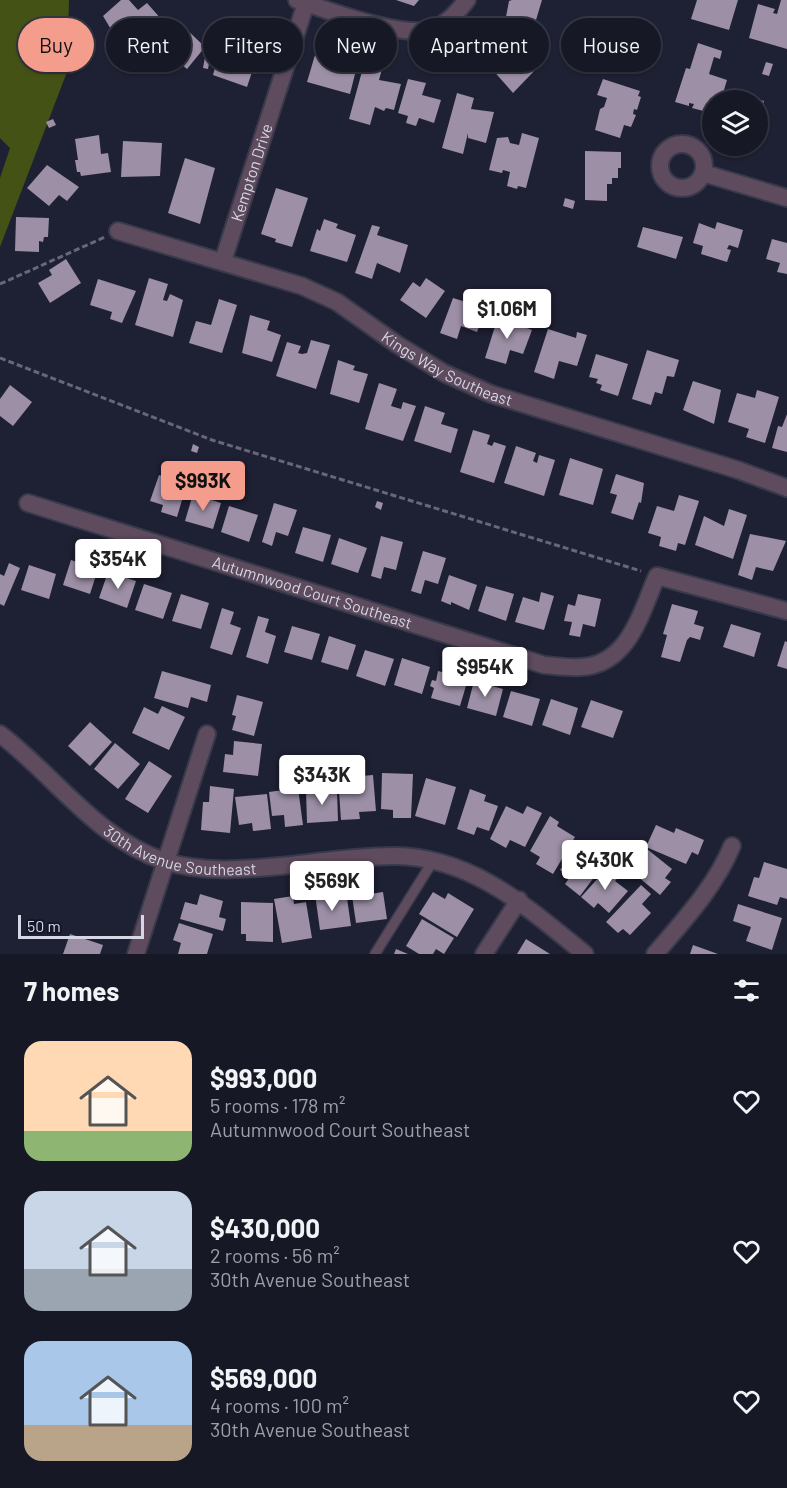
<!DOCTYPE html>
<html lang="en">
<head>
<meta charset="utf-8">
<style>
	:root { --surface:#161826; --page:#1f212e; --text:#f1f3f6; --muted:#9ea0a7; --line:#353743; --accent:#f59d8d }
	body { margin:0; font-family:Barlow,sans-serif; background:var(--page); color:var(--text); height:100vh; display:flex; flex-direction:column; font-size:22px; white-space:nowrap }
	* { box-sizing:border-box; margin:0 }
	p { font-size:20px; color:var(--muted) }
	.icon { flex:none; width:33px; height:33px; fill:none; stroke:currentColor; stroke-width:2; stroke-linecap:round; stroke-linejoin:round }
	.map { position:relative; height:954px; overflow:hidden }
	.details { display:flex; flex-direction:column; background:var(--surface); flex:1 }
	.details>* { flex:none }
	.banner { position:absolute; left:18px; top:18px; width:752px; height:54px; display:flex; gap:12px }
	.buttons { position:absolute; left:702px; top:90px; display:grid; gap:12px }
	.buttons a { display:grid; place-items:center; width:66px; height:66px; border-radius:50%; background:var(--surface); box-shadow:0 2px 4px #0004,0 0 0 2px var(--line); font-size:30px }
	.scale { position:absolute; left:18px; bottom:15px; width:126px; box-sizing:border-box; padding-left:6px; border:3px solid #d5d7e4; border-top:0; font-size:16px; line-height:21px; white-space:nowrap; color:#d5d7e4; -webkit-text-stroke:4px #151629; paint-order:stroke }
	.price { position:absolute; translate:-50% -51px; padding:0 14px; border-radius:6px; background:#fff; color:#222; font-size:20px; line-height:39px; filter:drop-shadow(0 2px 3px #0008) }
	.price::after { content:''; position:absolute; left:50%; top:36px; width:18px; height:14px; margin-left:-9px; background:inherit; clip-path:polygon(0 0,100% 0,50% 100%) }
	.price.current { background:var(--accent); color:#111 }
	ul { padding:0; list-style:none }
	li { display:flex; align-items:center; gap:18px; height:150px; padding:0 24px }
	li span { display:grid; place-items:center; flex:none; width:168px; height:120px; border-radius:18px; color:#555 }
	li>.icon { margin-inline-start:auto }
	span .icon { width:72px; height:72px; fill:#fffc; stroke-width:1 }
	li b { font-size:26px }
	h2 { display:flex; justify-content:space-between; align-items:center; height:72px; padding:0 24px; font-size:26px }
	.chip { padding:0 21px; border-radius:27px; background:var(--surface); box-shadow:0 2px 4px #0004,0 0 0 2px var(--line); font-size:21px; line-height:54px }
	.chip.current { background:var(--accent); color:#111 }
	.map>svg:first-child { display:block }
	.forest { fill:#445216 }
	.building { fill:#9c8fa6 }
	.lines { fill:none; stroke-linecap:round; stroke-linejoin:round }
	.service-casing { stroke:#383a4c; stroke-width:12 }
	.minor-casing { stroke:#383a4c; stroke-width:20 }
	.path { stroke:#666879; stroke-width:3; stroke-dasharray:6 3; stroke-linecap:butt }
	.service { stroke:#5e4b5e; stroke-width:9 }
	.minor { stroke:#5e4b5e; stroke-width:16 }
	.labels { text-anchor:middle; stroke-width:6; stroke-linejoin:round; paint-order:stroke }
	.street-label { font-size:16px; fill:#d5d7e4; stroke:#151629 }
</style>
</head>
<body>
<div class="map">
<svg width="787" height="954" viewBox="0 0 787 954">
	<rect width="100%" height="100%" fill="#1e2033"/>
	<path class="forest" d="M0 0H69L67 72 0 247V178L10 148 0 138Z"/>
	<path class="building" d="M121 0H129L138 10 147 3 162 20 148 33 144 28 125 45 118 38 115 41 108 34 112 31 103 16Z
		M396 0H419L414 6Z
		M512 0H542L533 30 505 22 509 1Z
		M697 0H738L729 30 691 19Z
		M781 0H787V49L749 38 758 4 775 9 773 13 777 14Z
		M171 19 180 27 182 25 205 47 187 69 153 41Z
		M611 27 658 41 651 64 635 59 633 65 602 56Z
		M516 32 530 47 526 51 539 66 513 93 491 68 503 58 495 48Z
		M216 35 232 40V42L243 45 241 52 257 57 247 87 213 75 218 56 210 53Z
		M698 43 722 51 720 59 714 57 709 74 727 80 721 100H712V111L708 109 707 112 692 108 694 104 689 103V106L675 102 686 68 690 69Z
		M315 55 357 66 350 94 307 82Z
		M205 57 210 58 208 69 203 68Z
		M766 62 773 64 769 76 762 74Z
		M364 64 382 69 379 80 401 84 394 110 386 108 384 111 375 107 370 125 349 119Z
		M408 79 426 83 422 95 441 100 434 123 419 118 416 126 406 123 408 116 398 113Z
		M603 79 640 91 638 96 641 97 637 110 634 109 633 114 636 115 631 127 624 125 620 138 595 130 600 109 604 107 607 98 597 95Z
		M735 92 764 101 759 117 766 119 758 146V100H732Z
		M457 93 474 98 471 109 494 112 486 143 468 138V133L463 154 442 148Z
		M53 119 56 125 49 128 46 122Z
		M522 133 539 138 526 188 518 186 517 189 507 186 510 172 503 170 502 173 489 170 497 138 508 137 510 143 519 145Z
		M99 135 101 154 108 153 111 172 81 176 80 172H77L75 160H78L75 139Z
		M123 141 162 143 160 176 121 177Z
		M585 151 621 152V168H618V178H612V184H607V201L585 200Z
		M185 158 215 168 200 224 168 213Z
		M47 165 79 187 67 201 59 195 49 206 27 188Z
		M276 188 308 198 292 247 275 242 276 239 261 234Z
		M565 198 575 201 573 209 563 206Z
		M16 217 49 218 48 237H44L43 242 39 241V252L15 251Z
		M324 219 338 224 336 228 356 235 347 262 310 251 317 229 320 231Z
		M717 222 743 230 738 248 729 245 727 249 731 250 727 262 701 254 703 246 693 243 699 223 715 229Z
		M372 225 380 227 377 235 408 245 400 273 377 263 372 279 355 273Z
		M643 227 683 237 676 259 637 247Z
		M772 239 787 243V274L777 272 780 263 766 259Z
		M66 259 81 283 50 303 38 283 52 275 49 270Z
		M149 278 168 284 163 300 167 301 170 294 183 300 173 337 135 325Z
		M426 278 445 291 426 318 400 300 413 282 420 287Z
		M98 279 136 291 122 323 110 319 112 312 90 305Z
		M453 298 486 308 477 332 461 326 457 339 440 333Z
		M219 299 237 305 222 353 189 343 196 321 211 325Z
		M250 315 270 321 267 330 281 335 272 362 242 353Z
		M498 317 532 330 523 354 510 350 506 364 485 358Z
		M548 329 576 338 577 332 587 335 577 366 559 361 554 379 534 372Z
		M311 340 330 345 316 389 276 376 287 342 301 346 298 353 302 354 307 353Z
		M647 350 679 360 674 377 667 376 662 394 655 392 651 405 632 399Z
		M596 354 628 364 618 396 600 390 602 385 596 383 598 379 589 377Z
		M338 360 355 366 353 370 368 374 359 403 330 394Z
		M693 381 721 390 714 424 683 410Z
		M379 383 397 389 391 406 401 409 403 402 416 406 403 441 365 429Z
		M10 385 32 402 13 426 0 416V399Z
		M757 390 779 397 765 443 746 437 749 429 728 422 737 393 755 398Z
		M425 406 445 413 441 424 458 429 451 453 414 441Z
		M787 414V452L772 448 778 426 782 427Z
		M473 430 490 435 487 444 492 446 494 442 506 446 494 483 460 472Z
		M193 444 199 447 197 453 191 451Z
		M516 446 536 453 533 461 537 463 539 455 555 460 544 496 504 483Z
		M570 458 603 469 593 505 559 495Z
		M616 474 644 483 641 503 639 502 633 520 611 513 617 495 610 493Z
		M159 475 187 483 177 517 161 512 163 505 150 501Z
		M193 494 221 503 213 529 185 521Z
		M679 495 699 501 685 545 678 543 676 551 659 546 661 537 648 533 657 506 674 511Z
		M377 501 383 503 381 510 375 507Z
		M274 503 297 510 288 536 276 532 272 546 262 542Z
		M229 506 258 515 249 542 221 532Z
		M729 509 747 515 733 559 695 545 704 516 724 526Z
		M303 527 331 535 323 562 295 553Z
		M750 534 786 541 773 571 756 567 752 580 738 575Z
		M381 536 403 542 396 570 384 567 381 579 371 576Z
		M339 538 367 548 358 573 331 564Z
		M423 551 446 558 438 584 425 580 421 594 411 591Z
		M71 560 98 569 90 594 63 585Z
		M9 563 20 568 4 606 0 604V574L4 576Z
		M29 565 56 574 49 599 21 590Z
		M108 572 136 581 127 608 99 598Z
		M449 575 477 585 469 610 451 602V605L441 601Z
		M144 584 172 593 163 619 135 610Z
		M486 586 514 594 506 621 478 611Z
		M541 592 554 596 544 630 515 622 523 597 539 602Z
		M181 594 209 603 201 629 172 621Z
		M578 594 601 599 595 627 583 624 580 637 569 635 572 622 564 621 568 604 575 606Z
		M672 604 698 611 694 624 704 627 700 640 690 637 687 640 680 662 661 657 667 635 663 634Z
		M222 608 234 612 230 624 241 628 232 655 210 648Z
		M258 616 269 619 265 632 276 636 268 664 246 657Z
		M731 624 761 633 754 657 723 647Z
		M292 626 320 634 312 660 284 652Z
		M329 636 356 645 348 670 321 662Z
		M785 641 787 642V669L777 666Z
		M365 650 394 659 385 686 356 676Z
		M402 658 430 667 422 694 394 685Z
		M162 671 211 685 207 702 191 697 188 708 154 698Z
		M438 671 468 679 460 706 431 698 434 688 430 686 432 680 436 681Z
		M474 681 503 689 496 716 467 708Z
		M511 691 540 699 532 726 503 717Z
		M237 695 263 702 254 736 232 730 236 716 232 715Z
		M551 699 578 708 570 735 542 725Z
		M591 700 623 711 613 738 581 727Z
		M162 706 185 717 169 750 132 733 144 707 158 714Z
		M90 722 112 742 90 766 68 746Z
		M234 741 262 744 258 776 223 772 225 754 233 755Z
		M115 743 140 764 118 789 94 769Z
		M149 761 172 776 148 813 125 799Z
		M382 773 413 774 411 818H393V810L381 809Z
		M373 775 376 811 359 812 360 819 341 820 338 778Z
		M426 778 456 787 445 825 415 816Z
		M210 786 234 789 230 833 201 830 203 802H209Z
		M298 788 303 825 285 827 284 815 272 816 269 792Z
		M470 789 486 795 484 801 498 806 489 831 477 827 474 835 457 829Z
		M337 790 338 821 307 823 306 791Z
		M267 794 271 829 253 831 252 823 239 825 235 797Z
		M506 806 523 814 527 806 542 813 525 847 510 840 506 848 490 839Z
		M550 816 559 822 557 826 575 837 553 874 536 864 540 857 530 851Z
		M656 825 674 833 676 828 704 840 698 855 692 852 686 864 646 847Z
		M637 841 672 869 665 878 671 882 660 895 620 862Z
		M588 845 607 860 580 896 565 884 570 877 560 870 577 848 582 852Z
		M764 862 787 869V899L780 897 777 905 748 896 754 877 759 878Z
		M609 866 620 875 615 881 628 891 609 913 598 903 594 908 581 897Z
		M641 885 651 894 642 904 651 913 630 935 623 929 618 933 606 922Z
		M369 886 370 894 383 892 387 919 356 923 351 889Z
		M333 892 334 900 347 898 351 926 320 930 315 894Z
		M433 892 445 899 448 893 474 909 457 937 419 914Z
		M200 894 223 901 219 917 226 919 223 931 180 919 185 902 197 905Z
		M293 896 294 904 306 902 312 938 282 943 274 899Z
		M241 902 273 903V942L246 941V934H241Z
		M738 904 782 918 772 950 746 941 751 927 733 921Z
		M422 919 454 938 444 954 436 949 433 954H419L406 946Z
		M179 923 213 934 207 954H178L181 943 173 940Z
		M70 934 103 945 100 954H63Z
		M526 939 550 954H517Z
		M693 945 718 954H690Z
		M396 949 408 954H394Z"/>
	<g class="lines">
		<g class="service-casing">
			<path id="service" d="M375 954 433 861"/>
		</g>
		<g class="minor-casing">
			<g id="minor">
				<path d="M297 0C327 10 403 39 432 29 447 25 458 11 467 0"/>
				<circle cx="682" cy="166" r="22"/>
				<path d="M703 173 787 198"/>
				<path id="s1" d="M118 231 302 286 337 302 398 345 444 373 491 394 738 470 787 488"/>
				<path id="s2" d="M223 261 306 3"/>
				<path id="s3" d="M28 503 544 665C556 666 569 668 581 667 629 665 641 612 657 576L787 611"/>
				<path id="s4" d="M0 734C55 776 96 838 164 861 206 874 248 869 291 865 325 861 360 856 395 856 473 857 528 908 585 954"/>
				<path d="M136 954 207 734"/>
				<path d="M484 954 519 900"/>
				<path d="M655 954C684 920 715 887 732 846"/>
			</g>
		</g>
		<path class="path" d="M0 284 105 237
			M0 358 212 440 641 571"/>
		<use href="#service" class="service"/>
		<use href="#minor" class="minor"/>
	</g>
	<g class="labels">
		<g class="street-label">
			<text dy="6" stroke="none"><textPath href="#s2" startOffset="93">Kempton Drive</textPath></text>
			<text dy="6" stroke="none"><textPath href="#s1" startOffset="360">Kings Way Southeast</textPath></text>
			<text dy="6" stroke="none"><textPath href="#s3" startOffset="298">Autumnwood Court Southeast</textPath></text>
			<text dy="6" stroke="none"><textPath href="#s4" startOffset="222">30th Avenue Southeast</textPath></text>
		</g>
	</g>
</svg>
<div class="buttons">
<a><svg class="icon" aria-label="layers" viewBox="0 0 24 24"><path d="M12 4l9 5-9 5-9-5zM3 14l9 5 9-5"/></svg></a>
</div>
<div class="scale">50 m</div>
<b class="price" style="left:507px;top:340px">$1.06M</b>
<b class="price current" style="left:203px;top:512px">$993K</b>
<b class="price" style="left:118px;top:590px">$354K</b>
<b class="price" style="left:485px;top:698px">$954K</b>
<b class="price" style="left:322px;top:806px">$343K</b>
<b class="price" style="left:605px;top:891px">$430K</b>
<b class="price" style="left:332px;top:912px">$569K</b>
<div class="banner">
<a class="chip current">Buy</a>
<a class="chip">Rent</a>
<a class="chip">Filters</a>
<a class="chip">New</a>
<a class="chip">Apartment</a>
<a class="chip">House</a>
</div>
</div>
<section class="details">
<h2>7 homes<svg class="icon" aria-label="filters" viewBox="0 0 24 24"><path d="M4 7h16M4 17h16"/><circle cx="9" cy="7" r="2"/><circle cx="15" cy="17" r="2"/></svg></h2>
<ul>
<li><span style="background:linear-gradient(#ffd9b3 75%,#8fb573 0)"><svg class="icon" aria-label="home" viewBox="0 0 24 24"><path d="M3 11l9-7 9 7M6 9v11h12V9"/></svg></span><div><b>$993,000</b><p>5 rooms · 178 m²</p><p>Autumnwood Court Southeast</p></div><svg class="icon" aria-label="heart" viewBox="0 0 24 24"><path d="M12 20l-8-8c-3-5 5-10 8-4 3-6 11-1 8 4z"/></svg></li>
<li><span style="background:linear-gradient(#c9d6e8 65%,#9aa5b1 0)"><svg class="icon" aria-label="home" viewBox="0 0 24 24"><path d="M3 11l9-7 9 7M6 9v11h12V9"/></svg></span><div><b>$430,000</b><p>2 rooms · 56 m²</p><p>30th Avenue Southeast</p></div><svg class="icon" aria-label="heart" viewBox="0 0 24 24"><path d="M12 20l-8-8c-3-5 5-10 8-4 3-6 11-1 8 4z"/></svg></li>
<li><span style="background:linear-gradient(#a9c7e8 70%,#b9a48a 0)"><svg class="icon" aria-label="home" viewBox="0 0 24 24"><path d="M3 11l9-7 9 7M6 9v11h12V9"/></svg></span><div><b>$569,000</b><p>4 rooms · 100 m²</p><p>30th Avenue Southeast</p></div><svg class="icon" aria-label="heart" viewBox="0 0 24 24"><path d="M12 20l-8-8c-3-5 5-10 8-4 3-6 11-1 8 4z"/></svg></li>
</ul>
</section>
</body>
</html>
